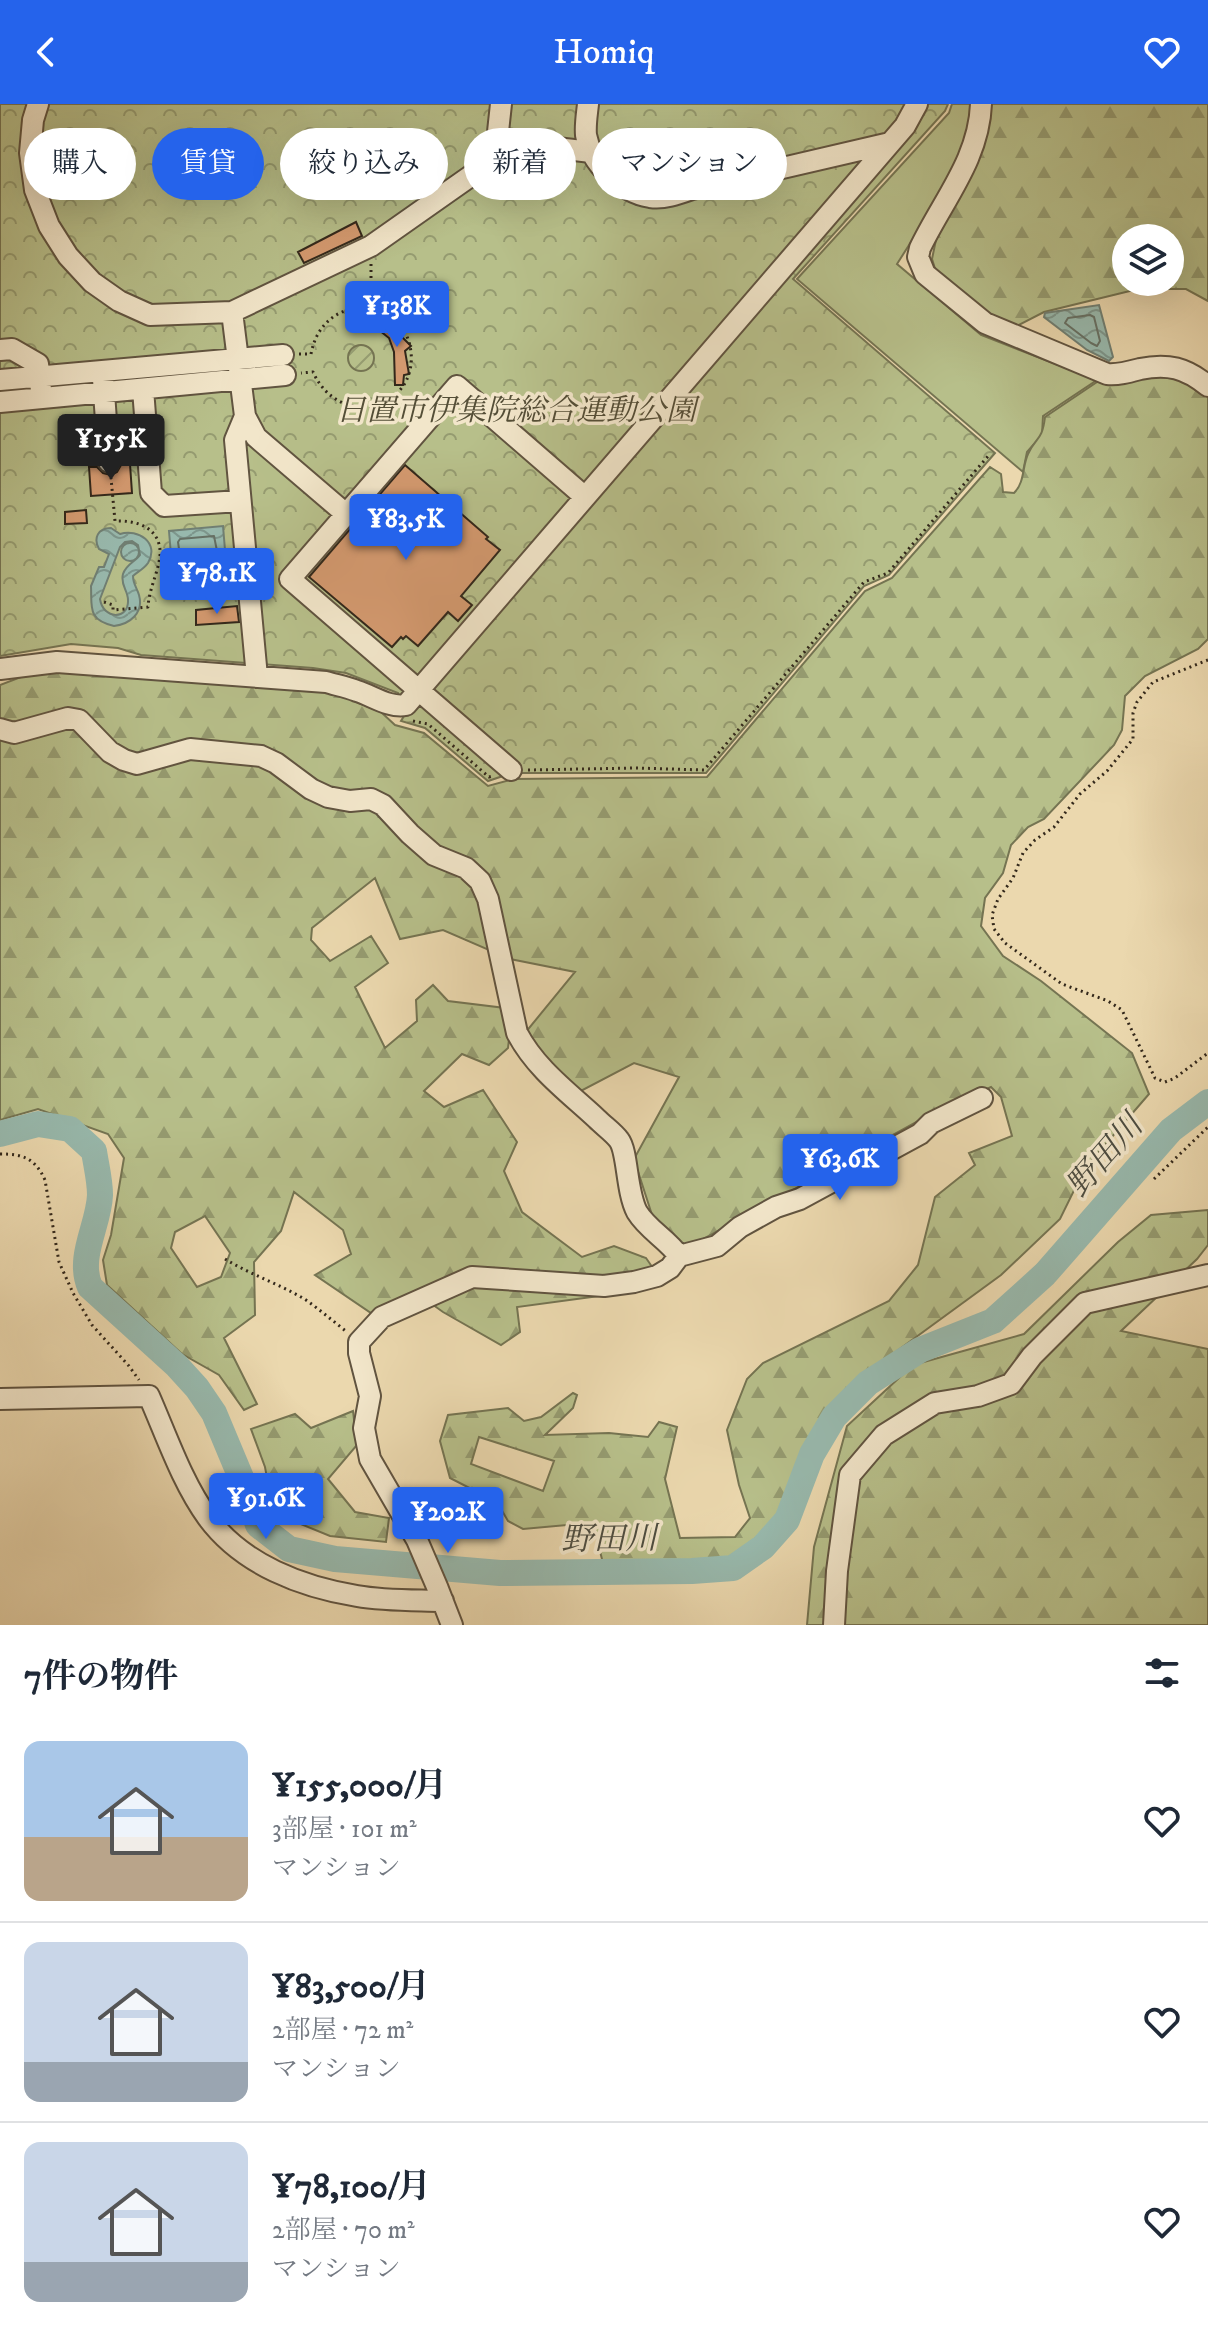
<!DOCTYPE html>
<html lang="ja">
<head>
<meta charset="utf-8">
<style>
	:root { --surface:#fff; --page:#f2f2f3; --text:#1f2937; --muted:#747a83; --line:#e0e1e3; --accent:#2563eb }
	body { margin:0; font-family:"IM FELL DW Pica","Noto Serif JP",serif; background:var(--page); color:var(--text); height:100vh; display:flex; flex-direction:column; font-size:30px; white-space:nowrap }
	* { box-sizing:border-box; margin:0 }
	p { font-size:26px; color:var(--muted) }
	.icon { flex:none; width:44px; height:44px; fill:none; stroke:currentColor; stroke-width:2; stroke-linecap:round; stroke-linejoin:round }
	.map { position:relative; height:1521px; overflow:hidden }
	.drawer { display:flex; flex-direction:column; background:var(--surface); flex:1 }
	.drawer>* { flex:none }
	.hud { position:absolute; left:24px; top:24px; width:800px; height:72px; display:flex; gap:16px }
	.buttons { position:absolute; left:1112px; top:120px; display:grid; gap:16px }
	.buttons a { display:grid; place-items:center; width:72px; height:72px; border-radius:50%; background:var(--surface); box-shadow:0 8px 32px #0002; font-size:40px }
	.price { position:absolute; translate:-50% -68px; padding:0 18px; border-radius:8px; background:var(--accent); color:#fff; font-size:26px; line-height:52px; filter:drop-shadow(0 2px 4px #0008) }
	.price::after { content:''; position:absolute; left:50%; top:48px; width:24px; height:18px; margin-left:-12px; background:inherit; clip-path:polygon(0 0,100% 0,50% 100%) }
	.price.current { background:#222; color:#fff }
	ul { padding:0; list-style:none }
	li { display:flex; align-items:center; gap:24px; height:200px; padding:0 24px }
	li+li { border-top:2px solid var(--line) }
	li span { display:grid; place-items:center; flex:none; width:224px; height:160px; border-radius:16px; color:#555 }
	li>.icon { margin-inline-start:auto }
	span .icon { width:96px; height:96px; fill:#fffc; stroke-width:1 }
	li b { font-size:34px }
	h2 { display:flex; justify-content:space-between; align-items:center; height:96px; padding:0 24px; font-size:34px }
	.pill { padding:0 28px; border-radius:36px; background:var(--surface); box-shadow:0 8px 32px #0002; font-size:28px; line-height:72px }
	.pill.current { background:var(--accent); color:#fff }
	header { display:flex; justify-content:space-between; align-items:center; height:104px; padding:0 24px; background:var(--accent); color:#fff; font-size:36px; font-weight:600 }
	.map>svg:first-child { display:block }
	.grass { fill:#b7bf8a; stroke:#757452; stroke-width:2 }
	.forest { fill:url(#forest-firs); stroke:#757452; stroke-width:2; fill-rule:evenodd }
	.park { fill:url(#park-crowns); stroke:#757452; stroke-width:2 }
	.garden { fill:url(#garden-furrows); stroke:#757452; stroke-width:2 }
	.water { fill:url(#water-waves); stroke:#707f73; stroke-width:2; fill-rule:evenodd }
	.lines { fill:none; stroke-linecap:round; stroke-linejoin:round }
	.shore { stroke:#667064; stroke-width:2 }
	.river { stroke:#98b9ad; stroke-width:26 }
	.building { fill:#d3996f; stroke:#33281b; stroke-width:2 }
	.minor-casing { stroke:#615440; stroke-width:24 }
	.path { stroke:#33281b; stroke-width:3; stroke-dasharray:2 4; stroke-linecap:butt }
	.minor { stroke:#f2e6ca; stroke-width:20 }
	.labels { text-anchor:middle; stroke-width:7; stroke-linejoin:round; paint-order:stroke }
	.park-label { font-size:30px; font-style:italic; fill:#544e37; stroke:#f2e6ca }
	.water-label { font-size:32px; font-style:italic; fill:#4c4c40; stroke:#f2e6ca }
</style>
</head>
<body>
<header><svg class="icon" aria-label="back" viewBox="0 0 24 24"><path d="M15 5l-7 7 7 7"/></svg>Homiq<svg class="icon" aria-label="heart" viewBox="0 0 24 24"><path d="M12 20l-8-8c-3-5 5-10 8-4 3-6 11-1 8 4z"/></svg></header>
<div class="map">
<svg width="1208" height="1521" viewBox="0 0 1208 1521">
	<defs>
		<pattern id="forest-firs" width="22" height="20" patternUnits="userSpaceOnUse" patternTransform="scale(2)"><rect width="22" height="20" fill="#b7bf8a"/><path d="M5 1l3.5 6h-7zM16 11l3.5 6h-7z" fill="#959b70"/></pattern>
		<pattern id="park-crowns" width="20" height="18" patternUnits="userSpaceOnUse" patternTransform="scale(2)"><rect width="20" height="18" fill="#b7bf8a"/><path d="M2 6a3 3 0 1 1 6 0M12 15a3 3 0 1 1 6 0" fill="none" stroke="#959b70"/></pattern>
		<pattern id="garden-furrows" width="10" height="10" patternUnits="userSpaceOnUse" patternTransform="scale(2)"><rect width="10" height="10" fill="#b7bf8a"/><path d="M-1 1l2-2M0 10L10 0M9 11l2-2" fill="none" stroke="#959b70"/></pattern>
		<pattern id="water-waves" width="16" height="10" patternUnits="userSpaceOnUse" patternTransform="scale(2)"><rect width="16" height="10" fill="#98b9ad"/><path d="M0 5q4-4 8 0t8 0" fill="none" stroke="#7d968c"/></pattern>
	</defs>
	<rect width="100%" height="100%" fill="#ebd8ae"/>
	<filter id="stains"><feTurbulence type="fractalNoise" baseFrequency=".0025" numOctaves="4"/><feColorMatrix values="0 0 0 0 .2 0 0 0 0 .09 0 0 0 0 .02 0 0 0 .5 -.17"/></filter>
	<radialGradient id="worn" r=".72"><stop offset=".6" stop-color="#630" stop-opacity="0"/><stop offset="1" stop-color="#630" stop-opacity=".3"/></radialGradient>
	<path class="grass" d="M952 0H975L958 64 897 160 981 231 1097 276 1043 312 1042 331 1027 348 1023 368 797 175 949 9Z"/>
	<path class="forest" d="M990 0H1208V197L1186 185H1138L1044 208 1017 222 983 209 938 174 932 155 938 126ZM1126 134H1170V178H1126Z
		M1142 272 1184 273 1208 287V535L1198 545 1145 572 1125 592 1122 626 1114 641 1044 715 1028 723 1011 741 1003 769 985 794 981 822 1003 852 1041 877 1132 949 1149 990 1085 1064 1060 1115 1001 1171 897 1247 824 1307 779 1413 731 1456 603 1459 595 1428 578 1420 523 1425 508 1417 497 1398 450 1374 440 1337 448 1311 508 1304 524 1317 541 1313 573 1289 577 1291 573 1304 545 1331 609 1329 648 1333 659 1318 677 1323 665 1375 680 1434 735 1433 750 1414 739 1381 727 1326 747 1275 763 1259 889 1197 918 1161 935 1093 975 1061 969 1049 1012 1032 1001 993 991 983 922 1015 687 1144 653 1114 634 1055 679 973 634 959 577 989 525 929 575 868 510 855 443 826 400 835 375 774 312 824 311 836 330 857 371 832 388 859 355 883 385 944 417 917 416 896 433 881 448 897 505 904 511 917 508 944 489 961 462 950 424 987 444 1003 483 986 517 1038 504 1067 522 1108 582 1153 614 1142 646 1154 655 1167 599 1192 517 1203 520 1228 501 1241 443 1208 415 1188 371 1209 315 1171 351 1150 343 1126 294 1088 281 1127 254 1158 255 1211 224 1234 257 1300 244 1306 219 1271 182 1250 107 1181 103 1156 111 1131 124 1054 108 1030 38 1005 0 1016V581L39 566 332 588 381 608 395 621 424 629 488 682 514 675 707 673 865 487 892 474 990 363 1001 370 1003 388 1014 389C1025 378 1022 363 1028 350 1036 332 1042 338 1045 313L1103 274ZM205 1112 230 1149 221 1173 197 1183 171 1144 175 1128ZM479 1333 554 1357 543 1387 471 1360Z
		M1208 1106V1141L1197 1155 1121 1227 1208 1245V1521H807L814 1443 847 1322 913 1261 1024 1230 1118 1138 1151 1111Z
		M353 1307 357 1341 328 1375 355 1408 389 1414 386 1438 330 1432 291 1416 271 1396 265 1363 251 1325 295 1310 311 1324Z"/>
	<path class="park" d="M0 0H948L945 7 793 175 995 349 889 471 864 482 706 669H512L488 677 425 624 401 617 404 612 398 589 346 569 313 564 141 551 118 544 71 540 0 552Z"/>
	<path class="garden" d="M348 254a13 13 0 1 1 26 0a13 13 0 1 1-26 0Z"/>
	<path class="water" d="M1099 201 1113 253 1109 257 1087 246 1044 213 1045 209Z
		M223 422 226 458 172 463 169 427Z
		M111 424 120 430C138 424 160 439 148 459 144 465 137 468 133 472 133 480 137 484 139 491 144 509 130 520 114 522 87 516 92 503 91 482L99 463H104L109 450 99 445C93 434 98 424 111 424ZM125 438 132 437 138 441 140 451C135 458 126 460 123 470 120 481 128 486 128 496 129 516 103 516 100 495L120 443Z
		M121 448a9 9 0 1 1 18 0a9 9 0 1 1-18 0Z"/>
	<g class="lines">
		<path class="shore" d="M1090 211 1094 213 1100 237 1097 242 1091 239 1065 219 1068 214Z
			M214 432 217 447 215 451 184 454 180 452 178 438 180 435Z"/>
		<path class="river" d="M0 1030 38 1020 70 1025 94 1047C96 1061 100 1076 100 1091 99 1121 77 1153 90 1183L177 1262 197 1284 214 1309 247 1388 258 1421 289 1445 335 1455 500 1469 692 1467 733 1464 763 1443 787 1416 812 1350 834 1313 868 1279 920 1246 993 1217 1045 1170 1171 1026 1208 998"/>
	</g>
	<path class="building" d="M356 118 362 132 304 159 298 148Z
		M392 212 397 223H400L402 233 411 242 405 247 409 270 404 271 403 281H395L394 248 389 234 379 226 384 219 383 215Z
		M130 360 132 389 91 392 89 363H97L103 369 111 371 117 368 121 361Z
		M405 361 488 433 486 435 500 446 461 492 472 501 458 517 448 508 418 542 406 532 403 535 401 533 392 543 309 473Z
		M86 406 87 419 65 420V408Z
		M237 502 239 518 196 521V506Z"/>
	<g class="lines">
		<g class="minor-casing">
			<path id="minor" d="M38 0 33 16 30 49 35 86 49 122 68 152 92 178 119 197 150 211 232 208 371 142 482 64 497 37 501 0
				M588 0C587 10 585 21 586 31 591 60 621 88 650 93 665 95 678 90 692 85L890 39
				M981 0C979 55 943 96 920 144L918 153 925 170 985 219 1107 270C1119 271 1129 268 1140 265 1168 259 1186 264 1208 282
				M497 37 591 48
				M232 208 245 312 256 333 346 410
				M0 246 12 245 38 260 41 286
				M103 275 109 358
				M0 276 283 251
				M143 285 151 389 164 402 240 397
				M0 298 285 271
				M245 312 235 336 257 573
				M0 565 57 558 326 578C336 581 347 583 357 587 373 592 389 604 406 601L905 22 917 0
				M0 625 14 629 68 614 79 616 110 648 124 656 137 660 190 645 261 652 276 659 311 685 328 693 350 697 371 695 383 701 410 730 434 751 466 764 480 777 488 795 517 929C536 965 568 988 597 1015 604 1022 614 1029 619 1036 628 1048 626 1087 637 1108 648 1126 667 1135 679 1152L670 1164 657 1172 634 1178 604 1182 472 1173 382 1213 359 1238V1249L370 1292 364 1324 370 1355 417 1436 438 1485 452 1521
				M511 666 290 475 457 282 585 393
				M679 1152 717 1142 740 1123 776 1103 800 1095 920 1030 931 1019 982 994
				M0 1295 149 1292C167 1333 182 1378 208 1414 243 1461 302 1483 357 1492 385 1497 415 1496 443 1497
				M834 1521 837 1467 850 1371 884 1331 935 1299 978 1292 1011 1280 1032 1252 1085 1199 1208 1171"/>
		</g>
		<path class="path" d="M371 204V160
			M299 250H311C322 188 404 189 411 248 417 305 340 327 313 268L301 269
			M104 498 113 501V506L148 503C149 485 158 469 160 452 162 424 137 416 115 417L111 374
			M1208 556 1153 578 1137 598 1133 609V635L1107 667 1080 690 1054 723 1035 736 1023 749 1013 774 998 795 992 811 994 825 1005 839 1062 880 1108 897 1122 906 1155 974 1165 978 1175 974 1208 949
			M413 617 428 620 489 673 493 672
			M528 666 636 664 704 666 864 478 888 469 989 351
			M0 1050C23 1050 35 1054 45 1076L59 1158 73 1189 92 1221 129 1262 139 1276
			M1154 1075 1208 1023
			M225 1155C251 1171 280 1180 306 1196 320 1206 333 1217 347 1228"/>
		<use href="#minor" class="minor"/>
	</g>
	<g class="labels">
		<g class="park-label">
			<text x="516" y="316">日置市伊集院総合運動公園</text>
		</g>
		<g class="water-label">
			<text transform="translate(1104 1051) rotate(-49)" y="11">野田川</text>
			<text transform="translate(609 1434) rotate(-1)" y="11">野田川</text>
		</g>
	</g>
	<rect width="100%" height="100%" filter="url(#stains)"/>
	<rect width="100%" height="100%" fill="url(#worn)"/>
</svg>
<div class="buttons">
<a><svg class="icon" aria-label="layers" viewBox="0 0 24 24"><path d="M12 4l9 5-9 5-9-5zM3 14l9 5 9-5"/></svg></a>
</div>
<b class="price" style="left:397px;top:245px">¥138K</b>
<b class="price current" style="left:111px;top:378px">¥155K</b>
<b class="price" style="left:406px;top:458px">¥83.5K</b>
<b class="price" style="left:217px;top:512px">¥78.1K</b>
<b class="price" style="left:840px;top:1098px">¥63.6K</b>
<b class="price" style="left:266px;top:1437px">¥91.6K</b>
<b class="price" style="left:448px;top:1451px">¥202K</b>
<div class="hud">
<a class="pill">購入</a>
<a class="pill current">賃貸</a>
<a class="pill">絞り込み</a>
<a class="pill">新着</a>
<a class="pill">マンション</a>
</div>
</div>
<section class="drawer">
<h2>7件の物件<svg class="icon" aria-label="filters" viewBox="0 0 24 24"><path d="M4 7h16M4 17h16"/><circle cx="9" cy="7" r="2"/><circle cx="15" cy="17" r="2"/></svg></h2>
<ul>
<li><span style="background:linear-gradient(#a9c7e8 60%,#b9a48a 0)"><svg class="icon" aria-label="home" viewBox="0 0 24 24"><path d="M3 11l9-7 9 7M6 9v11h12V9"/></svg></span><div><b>¥155,000/月</b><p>3部屋 · 101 m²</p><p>マンション</p></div><svg class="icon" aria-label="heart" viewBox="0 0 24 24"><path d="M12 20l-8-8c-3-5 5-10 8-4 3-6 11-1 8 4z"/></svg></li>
<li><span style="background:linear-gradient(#c9d6e8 75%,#9aa5b1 0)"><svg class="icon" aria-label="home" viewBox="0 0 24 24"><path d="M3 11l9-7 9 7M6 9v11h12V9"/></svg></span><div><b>¥83,500/月</b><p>2部屋 · 72 m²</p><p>マンション</p></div><svg class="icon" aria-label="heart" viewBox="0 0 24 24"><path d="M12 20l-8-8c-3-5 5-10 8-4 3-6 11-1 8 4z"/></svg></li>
<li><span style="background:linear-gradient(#c9d6e8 75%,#9aa5b1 0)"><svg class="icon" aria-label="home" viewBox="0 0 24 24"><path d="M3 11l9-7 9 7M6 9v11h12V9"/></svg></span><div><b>¥78,100/月</b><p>2部屋 · 70 m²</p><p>マンション</p></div><svg class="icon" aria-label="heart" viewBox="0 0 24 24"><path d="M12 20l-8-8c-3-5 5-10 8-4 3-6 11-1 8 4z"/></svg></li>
</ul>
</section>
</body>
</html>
